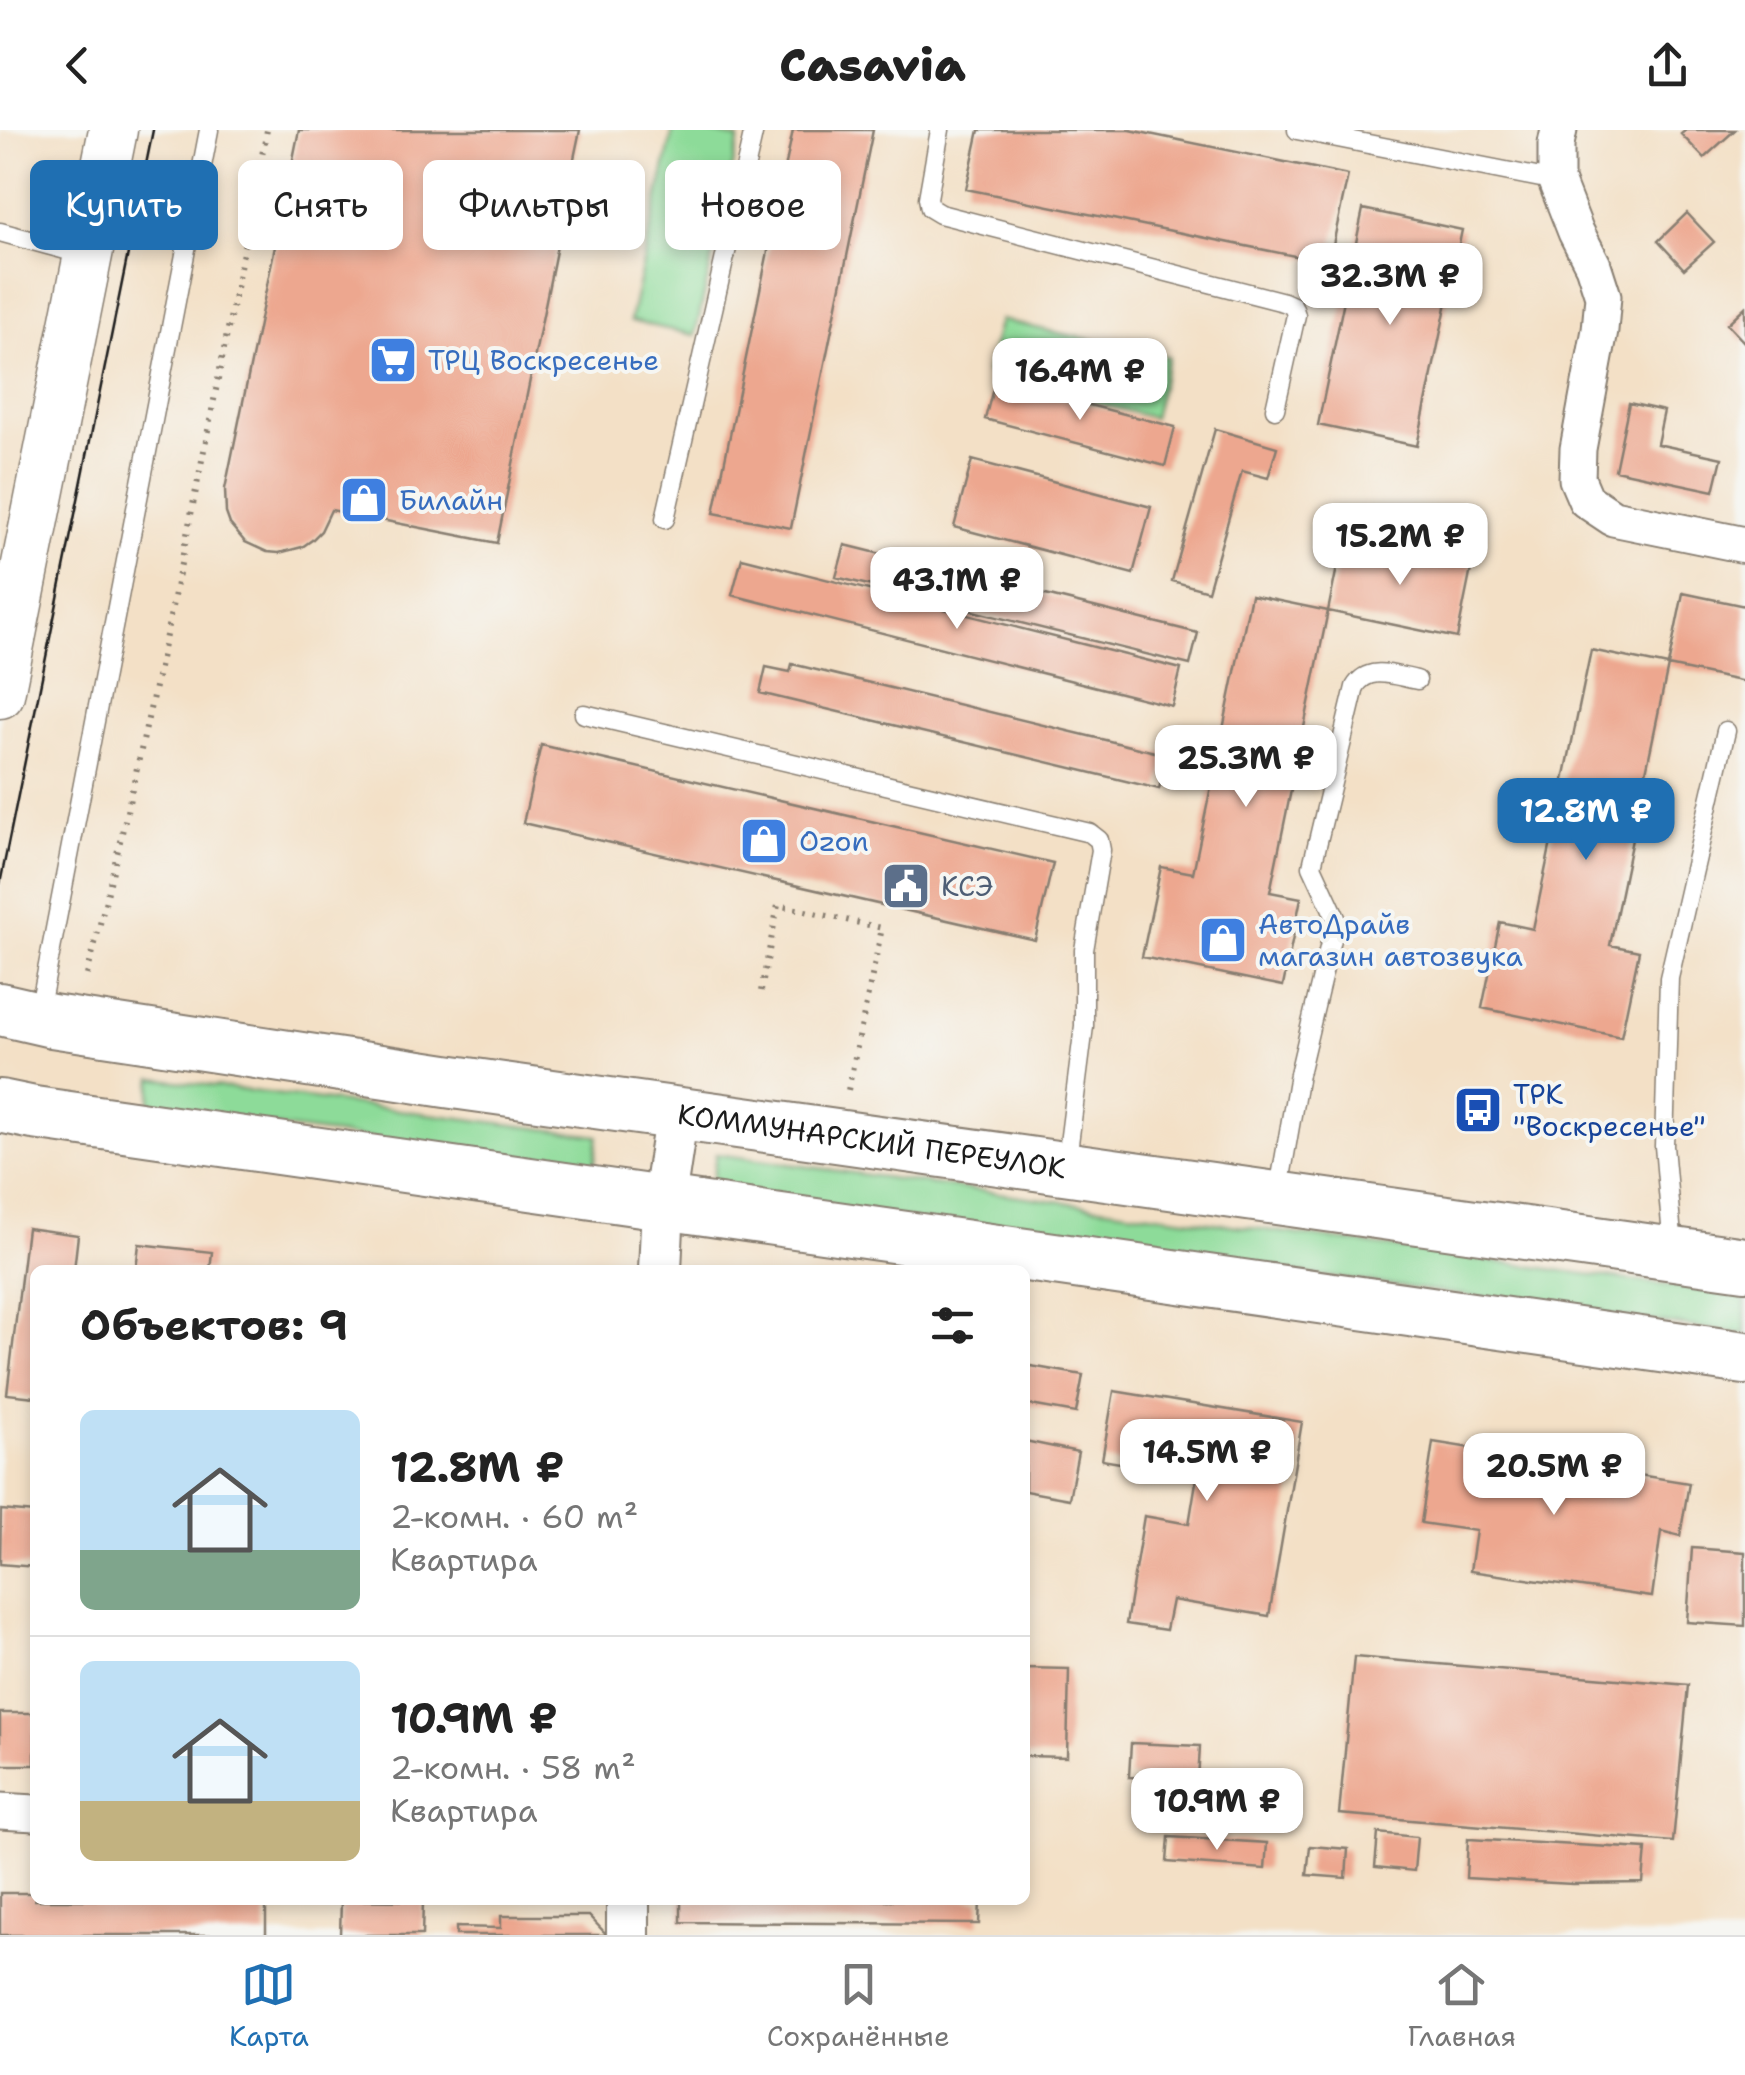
<!DOCTYPE html>
<html lang="ru">
<head>
<meta charset="utf-8">
<style>
	:root { --surface:#fff; --page:#f6f6f6; --text:#222; --muted:#767676; --line:#e0e0e0; --accent:#1f6fb2 }
	body { margin:0; font-family:"Shantell Sans",sans-serif; background:var(--page); color:var(--text); height:100vh; display:flex; flex-direction:column; font-size:38px; white-space:nowrap }
	* { box-sizing:border-box; margin:0 }
	p { font-size:32px; color:var(--muted) }
	.icon { flex:none; width:55px; height:55px; fill:none; stroke:currentColor; stroke-width:2; stroke-linecap:round; stroke-linejoin:round }
	.map { position:relative; flex:1; overflow:hidden }
	.drawer { position:absolute; left:30px; top:1135px; width:1000px; height:640px; display:flex; flex-direction:column; background:var(--surface); border-radius:15px; box-shadow:0 5px 15px #0003 }
	.drawer>* { flex:none }
	.banner { position:absolute; left:30px; top:30px; width:1000px; height:90px; display:flex; gap:20px }
	.price { position:absolute; translate:-50% -85px; padding:0 22px; border-radius:20px; background:#fff; color:#222; font-size:32px; line-height:65px; filter:drop-shadow(0 2px 5px #0008) }
	.price::after { content:''; position:absolute; left:50%; top:60px; width:30px; height:22px; margin-left:-15px; background:inherit; clip-path:polygon(0 0,100% 0,50% 100%) }
	.price.current { background:var(--accent); color:#fff }
	ul { padding:0; list-style:none }
	li { display:flex; align-items:center; gap:30px; height:250px; padding:0 50px }
	li+li { border-top:2px solid var(--line) }
	li span { display:grid; place-items:center; flex:none; width:280px; height:200px; border-radius:15px; color:#555 }
	li>.icon { margin-inline-start:auto }
	span .icon { width:120px; height:120px; fill:#fffc; stroke-width:1 }
	li b { font-size:42px }
	h2 { display:flex; justify-content:space-between; align-items:center; height:120px; padding:0 50px; font-size:42px }
	.pill { padding:0 35px; border-radius:15px; background:var(--surface); box-shadow:0 5px 15px #0003; font-size:35px; line-height:90px }
	.pill.current { background:var(--accent); color:#fff }
	header { display:flex; justify-content:space-between; align-items:center; height:130px; padding:0 50px; background:var(--surface); font-size:45px; font-weight:800 }
	.tab-bar { display:flex; justify-content:space-around; align-items:center; height:140px; border-top:2px solid var(--line); background:var(--surface); font-size:28px; color:var(--muted) }
	.tab-bar a { display:grid; justify-items:center; gap:5px }
	.tab-bar .current { color:var(--accent) }
	.map>svg:first-child { display:block }
	.green { fill:#8ddb99; stroke:#547c5a; stroke-width:2.5 }
	.building { fill:#eda78f }
	.lines { fill:none; stroke-linecap:round; stroke-linejoin:round }
	.service-casing { stroke:#887e71; stroke-width:21 }
	.minor-casing { stroke:#887e71; stroke-width:39 }
	.tertiary-casing { stroke:#887e71; stroke-width:46 }
	.secondary-casing { stroke:#887e71; stroke-width:51 }
	.primary-casing { stroke:#887e71; stroke-width:56 }
	.path { stroke:#887e71; stroke-width:6; stroke-dasharray:2.5 8; stroke-linecap:butt }
	.service { stroke:#fff; stroke-width:18 }
	.minor { stroke:#fff; stroke-width:35 }
	.tertiary { stroke:#fff; stroke-width:42 }
	.secondary { stroke:#fff; stroke-width:48 }
	.primary { stroke:#fff; stroke-width:52 }
	.tram { stroke:#1c1c1c; stroke-width:2.5 }
	.labels { text-anchor:middle; stroke-width:8; stroke-linejoin:round; paint-order:stroke }
	.shop-label { font-size:28px; fill:#366cbe; stroke:#f6f6f2; text-anchor:start }
	.service-label { font-size:28px; fill:#4e5e75; stroke:#f6f6f2; text-anchor:start }
	.transit-label { font-size:28px; fill:#164399; stroke:#f6f6f2; text-anchor:start }
	.street-label { font-size:28px; fill:#1c1c1c; stroke:#f6f6f2 }
</style>
</head>
<body>
<header><svg class="icon" aria-label="back" viewBox="0 0 24 24"><path d="M15 5l-7 7 7 7"/></svg>Casavia<svg class="icon" aria-label="share" viewBox="0 0 24 24"><path d="M12 15V3M7 8l5-5 5 5M5 13v7h14v-7"/></svg></header>
<div class="map">
<svg width="1745" height="1805" viewBox="0 0 1745 1805">
	<rect width="100%" height="100%" fill="#f6f6f2"/>
	<filter id="ink" filterUnits="userSpaceOnUse"><feTurbulence type="fractalNoise" baseFrequency=".01" numOctaves="2"/><feDisplacementMap in="SourceGraphic" scale="20" xChannelSelector="R" yChannelSelector="G"/><feConvolveMatrix kernelMatrix="1 2 1 2 8 2 1 2 1" color-interpolation-filters="sRGB"/></filter>
	<filter id="wash" filterUnits="userSpaceOnUse"><feTurbulence type="fractalNoise" baseFrequency=".0048" numOctaves="4" result="noise"/><feDisplacementMap in="SourceGraphic" scale="40" xChannelSelector="R" yChannelSelector="G"/><feGaussianBlur stdDeviation="2.25" result="paint"/><feColorMatrix in="noise" values="0 0 0 0 0 0 0 0 0 0 0 0 0 0 0 0 0 1.4 0 .05"/><feComposite in="paint" operator="in"/></filter>
	<g filter="url(#wash)">
		<rect width="100%" height="100%" fill="#f3e0c6"/>
		<path class="green" d="M673 0H696L739 9 695 205 630 191Z
			M1000 190 1168 227 1153 288 986 242Z
			M153 948 598 1006 594 1038 149 980Z
			M716 1024 1745 1166V1204L711 1062Z"/>
		<g id="blocks">
			<path class="building" d="M299 0H580L568 57 594 61 586 101 561 96 497 413 331 380 321 401 312 410 302 417 279 423 267 422 245 412 230 394 226 383 225 359Z
				M793 0H873L791 398 714 383Z
				M979 0H1130L1348 45 1329 133 966 59Z
				M1686 0H1735L1704 28 1681 4Z
				M1363 79 1462 100 1417 316 1318 295Z
				M1687 83 1714 112 1684 139 1658 111Z
				M1745 177V213L1727 194Z
				M995 251 1175 297 1165 336 985 289Z
				M1629 273 1664 281 1657 314 1722 328 1714 361 1615 340Z
				M1215 299 1277 317 1268 348 1242 341 1208 461 1172 451Z
				M972 330 1151 377 1133 444 954 397Z
				M1343 408 1472 434 1457 508 1328 481Z
				M845 415 1198 503 1190 535 836 447Z
				M742 428 1181 539 1172 576 732 465Z
				M1683 463 1745 476V552L1668 536Z
				M1251 465 1328 481 1270 762 1301 768 1283 856 1142 827 1161 737 1193 743Z
				M1591 520 1668 536 1610 815 1639 821 1621 907 1482 878 1500 792 1533 799Z
				M792 534 1167 625 1159 659 760 563 766 537 790 542Z
				M541 615 1053 733 1035 810 523 693Z
				M27 1098 78 1105 74 1140H35V1267L7 1264Z
				M139 1114 212 1122 210 1140H136Z
				M1025 1235 1083 1245 1076 1283 1025 1274Z
				M1114 1261 1302 1292 1269 1486 1172 1470 1166 1500 1126 1494 1144 1386 1189 1394 1197 1346 1102 1330Z
				M1025 1311 1078 1322 1069 1369 1025 1361Z
				M1433 1312 1689 1353 1680 1406 1661 1401 1652 1467 1470 1441 1476 1401 1421 1393Z
				M1 1380 35 1383V1437L0 1434Z
				M1692 1418 1745 1422V1496L1687 1492Z
				M1354 1527 1688 1555 1673 1712 1339 1684Z
				M1025 1538 1069 1539 1067 1627 1025 1626Z
				M0 1583H35V1635H0Z
				M1131 1613 1200 1616 1198 1650 1129 1647Z
				M1378 1703 1417 1707 1414 1741 1375 1737Z
				M1169 1707 1267 1713 1265 1739 1167 1732Z
				M1468 1709 1646 1719 1643 1753 1573 1754 1466 1748Z
				M1310 1716 1348 1719 1346 1748 1307 1745Z
				M0 1763H35V1770H266V1805H0Z
				M341 1770 423 1771 422 1805H340Z
				M681 1770H980L979 1794 681 1792Z
				M501 1786H589L607 1805H456V1797L501 1798Z"/>
		</g>
	</g>
	<g filter="url(#ink)">
		<use href="#blocks" fill-opacity="0" stroke="#887e71" stroke-width="2.5"/>
		<g class="lines">
			<g class="service-casing">
				<path id="service" d="M940 0 928 68 930 78 940 84 1284 172 1293 176 1296 185 1275 279
					M1297 0 1556 51
					M0 102 88 126
					M665 389 754 0
					M584 584 1090 703 1099 710 1101 720 1084 820V896L1066 1037
					M39 882 209 0
					M1278 1065 1299 944 1336 788 1312 736 1355 557C1368 534 1395 546 1417 550
					M1673 1118 1664 1016 1669 848 1726 601"/>
			</g>
			<g class="minor-casing">
				<path id="minor" d="M1559 0 1556 14V51L1576 102 1593 135 1603 166 1600 200 1578 319 1577 349 1586 370 1613 388 1745 415
					M0 1681 35 1683"/>
			</g>
			<g class="tertiary-casing">
				<path id="tertiary" d="M660 1140 663 1075 677 982
					M628 1770V1805"/>
			</g>
			<g class="secondary-casing">
				<path id="secondary" d="M0 564 113 0"/>
			</g>
			<g class="primary-casing">
				<g id="primary">
					<path id="s1" d="M0 879 52 891 446 951 1745 1134"/>
					<path d="M0 976 34 983 1745 1228"/>
				</g>
			</g>
			<path class="path" d="M87 845C159 566 211 283 267 0
				M761 861 778 775 882 798 848 960"/>
			<use href="#service" class="service"/>
			<use href="#minor" class="minor"/>
			<use href="#tertiary" class="tertiary"/>
			<use href="#secondary" class="secondary"/>
			<use href="#primary" class="primary"/>
			<path class="tram" d="M0 754 153 0"/>
		</g>
	</g>
	<defs>
		<g id="supermarket-square" transform="scale(2.5)"><rect x="-9" y="-9" width="18" height="18" rx="4" fill="#3f7fe0" stroke="#f6f6f2"/><path d="M-6-5.5h2.5l.6 2H6L4.5 2H-2.5L-4.4-4H-6ZM-1.5 3.2a1.3 1.3 0 1 0 .1 0ZM3 3.2a1.3 1.3 0 1 0 .1 0Z" fill="#fff"/></g>
		<g id="shop-square" transform="scale(2.5)"><rect x="-9" y="-9" width="18" height="18" rx="4" fill="#3f7fe0" stroke="#f6f6f2"/><path d="M-5-2.5h2.3a2.7 3.5 0 0 1 5.4 0H5L5.5 6h-11ZM-1.5-2.5h3a1.5 2.3 0 0 0-3 0Z" fill="#fff"/></g>
		<g id="civic-square" transform="scale(2.5)"><rect x="-9" y="-9" width="18" height="18" rx="4" fill="#5c6f8a" stroke="#f6f6f2"/><path d="M-.6-6.5H3V-4.5H.6V-3L4-1V1h2V6H-6V1h2V-1L-.6-3ZM-1.2 2.5V6h2.4V2.5Z" fill="#fff"/></g>
		<g id="bus-square" transform="scale(2.5)"><rect x="-9" y="-9" width="18" height="18" rx="4" fill="#1a4fb4" stroke="#f6f6f2"/><path d="M-5-6H5V4H4V6H2V4H-2V6H-4V4H-5ZM-3.5-4V0h7V-4ZM-3.5 1.2v1.5H-2V1.2ZM2 1.2v1.5H3.5V1.2Z" fill="#fff"/></g>
	</defs>
	<g fill-rule="evenodd">
		<use href="#supermarket-square" x="393" y="230"/>
		<use href="#shop-square" x="364" y="370"/>
		<use href="#shop-square" x="764" y="711"/>
		<use href="#civic-square" x="906" y="756"/>
		<use href="#shop-square" x="1223" y="810"/>
		<use href="#bus-square" x="1478" y="980"/>
	</g>
	<g class="labels">
		<g class="shop-label">
			<text x="428" y="240">ТРЦ Воскресенье</text>
			<text x="399" y="380">Билайн</text>
			<text x="799" y="721">Ozon</text>
			<text x="1258" y="804">АвтоДрайв<tspan x="1258" dy="32">магазин автозвука</tspan></text>
		</g>
		<g class="service-label">
			<text x="941" y="766">КСЭ</text>
		</g>
		<g class="transit-label">
			<text x="1513" y="974">ТРК<tspan x="1513" dy="32">"Воскресенье"</tspan></text>
		</g>
		<g class="street-label">
			<text dy="10" stroke="none"><textPath href="#s1" startOffset="882">КОММУНАРСКИЙ ПЕРЕУЛОК</textPath></text>
		</g>
	</g>
</svg>
<b class="price" style="left:1390px;top:198px">32.3M ₽</b>
<b class="price" style="left:1080px;top:293px">16.4M ₽</b>
<b class="price" style="left:1400px;top:458px">15.2M ₽</b>
<b class="price" style="left:957px;top:502px">43.1M ₽</b>
<b class="price" style="left:1246px;top:680px">25.3M ₽</b>
<b class="price current" style="left:1586px;top:733px">12.8M ₽</b>
<b class="price" style="left:1207px;top:1374px">14.5M ₽</b>
<b class="price" style="left:1554px;top:1388px">20.5M ₽</b>
<b class="price" style="left:1217px;top:1723px">10.9M ₽</b>
<div class="banner">
<a class="pill current">Купить</a>
<a class="pill">Снять</a>
<a class="pill">Фильтры</a>
<a class="pill">Новое</a>
</div>
<section class="drawer">
<h2>Объектов: 9<svg class="icon" aria-label="filters" viewBox="0 0 24 24"><path d="M4 7h16M4 17h16"/><circle cx="9" cy="7" r="2"/><circle cx="15" cy="17" r="2"/></svg></h2>
<ul>
<li><span style="background:linear-gradient(#bfe0f5 70%,#7fa58c 0)"><svg class="icon" aria-label="home" viewBox="0 0 24 24"><path d="M3 11l9-7 9 7M6 9v11h12V9"/></svg></span><div><b>12.8M ₽</b><p>2-комн. · 60 m²</p><p>Квартира</p></div></li>
<li><span style="background:linear-gradient(#bfe0f5 70%,#c2b280 0)"><svg class="icon" aria-label="home" viewBox="0 0 24 24"><path d="M3 11l9-7 9 7M6 9v11h12V9"/></svg></span><div><b>10.9M ₽</b><p>2-комн. · 58 m²</p><p>Квартира</p></div></li>
</ul>
</section>
</div>
<nav class="tab-bar">
<a class="current"><svg class="icon" aria-label="map" viewBox="0 0 24 24"><path d="M3 6l6-2 6 2 6-2v14l-6 2-6-2-6 2zM9 4v14M15 6v14"/></svg>Карта</a>
<a><svg class="icon" aria-label="saved" viewBox="0 0 24 24"><path d="M7 4h10v16l-5-4-5 4z"/></svg>Сохранённые</a>
<a><svg class="icon" aria-label="home" viewBox="0 0 24 24"><path d="M3 11l9-7 9 7M6 9v11h12V9"/></svg>Главная</a>
</nav>
</body>
</html>
